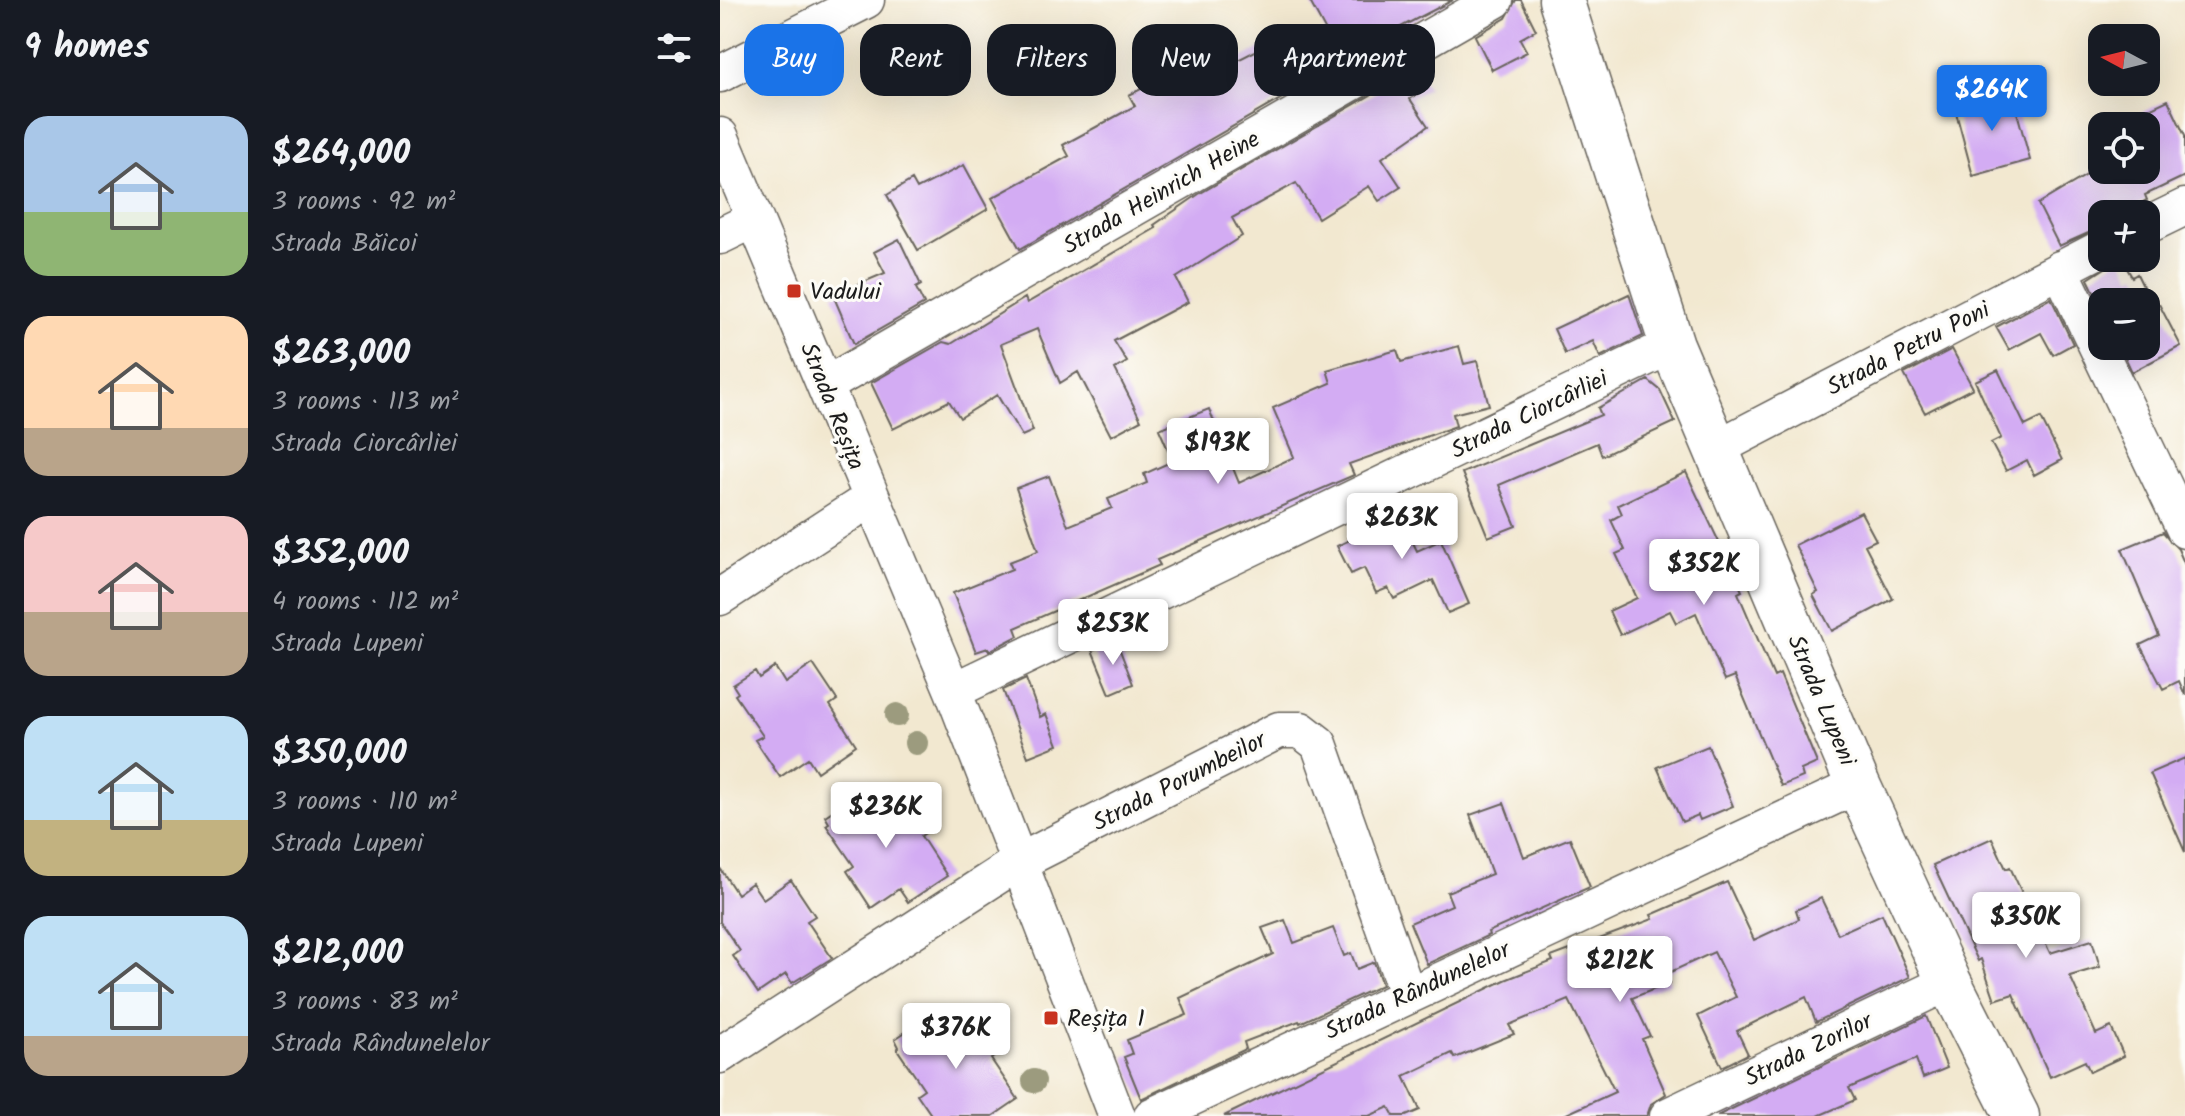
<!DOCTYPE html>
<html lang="en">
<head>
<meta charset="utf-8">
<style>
	:root { --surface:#171b24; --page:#20242c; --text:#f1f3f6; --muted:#9ea1a6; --accent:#1a73e8 }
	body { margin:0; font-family:Kalam,sans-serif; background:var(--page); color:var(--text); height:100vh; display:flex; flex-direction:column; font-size:30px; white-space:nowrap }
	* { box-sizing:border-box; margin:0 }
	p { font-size:26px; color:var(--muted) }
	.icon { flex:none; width:44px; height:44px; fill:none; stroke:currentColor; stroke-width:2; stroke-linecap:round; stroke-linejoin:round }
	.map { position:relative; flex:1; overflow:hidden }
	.panel { display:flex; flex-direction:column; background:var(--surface); width:720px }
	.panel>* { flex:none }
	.hud { position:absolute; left:24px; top:24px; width:760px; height:72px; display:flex; gap:16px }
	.needle { width:52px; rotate:277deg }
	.buttons { position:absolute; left:1368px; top:24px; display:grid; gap:16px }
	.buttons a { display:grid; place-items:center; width:72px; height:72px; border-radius:16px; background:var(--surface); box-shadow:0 8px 32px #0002; font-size:40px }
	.price { position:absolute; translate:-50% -68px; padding:0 18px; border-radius:8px; background:#fff; color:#222; font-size:26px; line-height:52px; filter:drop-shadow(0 2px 4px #0008) }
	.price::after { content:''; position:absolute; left:50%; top:48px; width:24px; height:18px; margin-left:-12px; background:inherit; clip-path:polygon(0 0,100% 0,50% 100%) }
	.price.active { background:var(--accent); color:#fff }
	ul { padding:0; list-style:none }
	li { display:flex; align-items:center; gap:24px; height:200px; padding:0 24px }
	li span { display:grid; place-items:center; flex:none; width:224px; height:160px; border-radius:24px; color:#555 }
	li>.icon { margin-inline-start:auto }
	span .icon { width:96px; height:96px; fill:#fffc; stroke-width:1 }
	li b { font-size:34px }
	h2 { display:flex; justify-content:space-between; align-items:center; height:96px; padding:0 24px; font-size:34px }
	.chip { padding:0 28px; border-radius:24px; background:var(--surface); box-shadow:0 8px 32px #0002; font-size:28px; line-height:72px }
	.chip.active { background:var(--accent); color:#fff }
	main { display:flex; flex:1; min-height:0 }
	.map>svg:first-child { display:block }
	.building { fill:#d3acf3 }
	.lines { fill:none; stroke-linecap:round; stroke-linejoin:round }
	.minor-casing { stroke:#67635b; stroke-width:39 }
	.tertiary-casing { stroke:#67635b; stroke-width:47 }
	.minor { stroke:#fff; stroke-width:36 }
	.tertiary { stroke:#fff; stroke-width:44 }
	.tree { fill:#9c9b7e }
	.poi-dot { fill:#c8321e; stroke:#fdfcf7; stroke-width:3 }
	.labels { text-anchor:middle; stroke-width:6; stroke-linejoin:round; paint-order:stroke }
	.street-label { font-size:24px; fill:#1c1c1c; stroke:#fdfcf7 }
	.poi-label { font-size:24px; fill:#1c1c1c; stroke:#fdfcf7; text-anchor:start }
</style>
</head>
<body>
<main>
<section class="panel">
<h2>9 homes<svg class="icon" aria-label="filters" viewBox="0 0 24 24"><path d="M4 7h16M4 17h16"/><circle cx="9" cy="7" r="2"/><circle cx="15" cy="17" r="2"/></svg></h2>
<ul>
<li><span style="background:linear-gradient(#a9c7e8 60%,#8fb573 0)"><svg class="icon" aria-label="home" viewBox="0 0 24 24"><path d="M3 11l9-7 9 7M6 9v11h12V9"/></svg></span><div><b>$264,000</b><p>3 rooms · 92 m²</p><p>Strada Băicoi</p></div></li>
<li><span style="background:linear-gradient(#ffd9b3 70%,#b9a48a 0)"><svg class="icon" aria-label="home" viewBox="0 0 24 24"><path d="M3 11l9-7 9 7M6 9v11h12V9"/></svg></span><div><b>$263,000</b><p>3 rooms · 113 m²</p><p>Strada Ciorcârliei</p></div></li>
<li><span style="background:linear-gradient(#f6c9c9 60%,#b9a48a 0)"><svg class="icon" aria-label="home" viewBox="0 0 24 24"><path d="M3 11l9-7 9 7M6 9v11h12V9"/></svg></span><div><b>$352,000</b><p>4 rooms · 112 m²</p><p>Strada Lupeni</p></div></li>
<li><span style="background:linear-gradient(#bfe0f5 65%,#c2b280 0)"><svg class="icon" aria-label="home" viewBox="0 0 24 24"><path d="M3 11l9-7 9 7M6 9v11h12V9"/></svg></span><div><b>$350,000</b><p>3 rooms · 110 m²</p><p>Strada Lupeni</p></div></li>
<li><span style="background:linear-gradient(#bfe0f5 75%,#b9a48a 0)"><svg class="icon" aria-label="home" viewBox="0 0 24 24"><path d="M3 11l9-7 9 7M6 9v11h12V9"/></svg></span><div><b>$212,000</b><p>3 rooms · 83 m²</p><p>Strada Rândunelelor</p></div></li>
</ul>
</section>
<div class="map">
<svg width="1465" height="1116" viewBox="0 0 1465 1116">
	<rect width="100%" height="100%" fill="#fdfcf7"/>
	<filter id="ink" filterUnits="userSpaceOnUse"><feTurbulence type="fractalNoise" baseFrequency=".0125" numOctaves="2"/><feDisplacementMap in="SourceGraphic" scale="16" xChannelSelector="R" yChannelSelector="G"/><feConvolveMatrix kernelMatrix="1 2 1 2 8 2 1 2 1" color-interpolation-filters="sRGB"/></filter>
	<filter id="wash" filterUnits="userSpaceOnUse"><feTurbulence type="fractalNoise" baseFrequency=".006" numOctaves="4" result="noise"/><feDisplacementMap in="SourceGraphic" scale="32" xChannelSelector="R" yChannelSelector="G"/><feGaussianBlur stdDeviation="1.8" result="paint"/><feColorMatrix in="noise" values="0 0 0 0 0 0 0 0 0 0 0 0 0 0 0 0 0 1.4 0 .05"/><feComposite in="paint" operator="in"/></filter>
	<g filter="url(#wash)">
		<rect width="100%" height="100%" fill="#f2e8d0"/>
		<g id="blocks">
			<path class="building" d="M589 0H733L673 31 675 33 300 249 272 198 349 156 343 145 415 106 409 95 463 68 471 84 543 47 549 59 558 54 561 59 607 33Z
				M796 0H801L816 30 800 39 807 52 772 70 755 36 786 18Z
				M696 69 708 88 690 99 708 126 662 158 681 187 659 201 649 186 598 218 576 183 512 218 522 236 456 278 468 302 394 341 407 362 395 369 421 420 391 436 358 372 340 383 317 329 281 344 313 431 302 436 277 395 240 418 229 401 173 429 151 383 223 342 231 344 305 298 307 303 436 228 434 225 479 194Z
				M1291 90 1310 160 1253 176 1234 105Z
				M1448 100 1465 136V176L1425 195 1427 200 1401 214H1382V227L1339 246 1318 204 1382 166V170H1426V126H1414L1410 118Z
				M244 165 268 209 198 250 167 195 192 180 197 189Z
				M179 239 201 285 196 288 204 304 134 344 113 295 165 273 154 252Z
				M1401 258 1412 277 1417 274 1433 307 1439 304 1461 346 1412 372 1400 346H1426V302H1382V308L1368 279Z
				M909 294 923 336 880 357 873 341 845 354 834 329Z
				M1331 298 1353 344 1333 355 1321 333 1289 350 1276 327Z
				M739 346 744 364 757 361 769 405 733 414 736 426 629 464 634 475 437 560 440 565 295 628 298 636 269 651 268 648 256 652 233 593 292 569 289 562 318 551 296 488 329 476 348 526 392 508 388 499 427 483 424 474 453 461 439 429 489 409 519 483 574 457 553 408 611 383 607 370 677 350 681 362Z
				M1232 349 1253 388 1205 413 1184 374Z
				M1278 370 1305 426 1321 418 1342 460 1314 475 1307 460 1286 471 1271 443 1281 438 1255 381Z
				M928 380 940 390 955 422 882 456 877 443 779 485 796 526 768 537 742 473 881 415 878 408Z
				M966 472 1022 591 1018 593 1054 677 1060 674 1097 763 1081 770 1083 777 1061 786 1015 676 1005 680 976 613 956 623 950 611 900 635 889 611 917 598 896 554 905 550 891 520 902 514 898 505Z
				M675 505 697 551 721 540 749 604 728 613 713 580 674 599 668 588 656 593 644 568 631 574 617 546 657 527 652 516Z
				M1141 512 1156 540 1145 545 1173 599 1112 631 1093 595 1098 592 1075 545Z
				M1443 532 1458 549 1465 565V695L1459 681 1443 689 1420 645 1439 636 1402 549Z
				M396 640 413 684 390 694 372 650Z
				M93 664 117 700 110 705 136 745 97 772 88 758 60 777 35 740 43 736 15 695 18 693 13 685 35 671 39 678 55 667 65 683Z
				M306 679 320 717 326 714 338 745 308 757 283 690Z
				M988 746 1013 806 980 820 978 815 962 822 937 767Z
				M1465 758V852L1430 773Z
				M184 795 208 831 201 836 227 876 188 902 179 889 151 908 127 871 134 866 106 825 109 823 105 816 126 802 130 808 146 798 156 814Z
				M784 803 804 857 850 838 870 887 768 932 769 935 707 964 690 923 732 905 727 892 772 874 750 815Z
				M1272 838 1286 869 1290 867 1330 953 1372 940 1380 967 1350 976 1376 1034 1391 1027 1404 1056 1370 1072 1365 1061 1330 1077 1293 994 1275 1000 1261 959 1258 961 1213 865Z
				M0 868 17 894 32 883 43 899 71 880 95 916 87 921 112 958 72 983 66 974 38 993 13 956 20 951 0 922Z
				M1007 882 1034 940 1079 919 1076 910 1101 898 1118 934 1162 914 1190 977 1096 1022 1086 997 1017 1031 1028 1054 1002 1067 978 1016 1016 997 994 952 946 974 950 983 912 998 930 1036 922 1039 946 1094 931 1104 927 1116H842L895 1092 849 1000 789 1025 794 1034 735 1058 732 1053 684 1076 700 1110 686 1116H674L669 1107 649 1116H504L785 980 833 961 831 957 933 919 931 915Z
				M565 920 574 943 613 928 624 956 631 953 637 969 654 962 662 985 580 1023 579 1021 524 1042 526 1049 421 1099 404 1057 412 1054 407 1040 467 1015 460 998 553 954 542 928Z
				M1206 1016 1227 1068 1203 1078 1196 1059 1129 1088 1135 1100 1098 1116H997Z
				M255 1018 278 1054 271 1059 298 1099 273 1116H212L197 1094 204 1089 177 1049 179 1047 175 1039 196 1025 200 1032 216 1022 226 1037Z"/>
		</g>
	</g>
	<g filter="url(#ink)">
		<use href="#blocks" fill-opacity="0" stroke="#67635b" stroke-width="2"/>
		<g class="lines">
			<g class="minor-casing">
				<path id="minor" d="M0 74 146 0
					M0 136 233 691 397 1116
					M1426 226 1465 207
					M0 236 33 220
					M1340 269 1465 530
					M106 385 775 0
					M995 449 1382 248
					M0 597 150 499
					M233 691 952 345
					M0 1055 297 863 559 730H581L599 744 687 993
					M432 1116 1138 785
					M948 1116 1229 982"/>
			</g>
			<g class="tertiary-casing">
				<path id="tertiary" d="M841 0 952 345 1138 785 1229 982 1297 1116"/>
			</g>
			<use href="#minor" class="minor"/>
			<use href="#tertiary" class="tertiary"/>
		</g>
		<g class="tree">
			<circle cx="177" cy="715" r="12"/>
			<circle cx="196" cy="743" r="12"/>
			<circle cx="314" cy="1081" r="12"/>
		</g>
	</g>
	<g class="poi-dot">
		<rect x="66" y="283" width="16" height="16" rx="4"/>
		<rect x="323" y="1010" width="16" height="16" rx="4"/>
	</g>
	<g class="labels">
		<g class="street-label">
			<text transform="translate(441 192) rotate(-30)" y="8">Strada Heinrich Heine</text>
			<text transform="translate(1188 348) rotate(-27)" y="8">Strada Petru Poni</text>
			<text transform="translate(113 406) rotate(68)" y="8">Strada Reșița</text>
			<text transform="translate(809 414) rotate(-26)" y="8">Strada Ciorcârliei</text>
			<text transform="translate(1102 700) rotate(67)" y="8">Strada Lupeni</text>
			<text transform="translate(459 781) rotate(-27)" y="8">Strada Porumbeilor</text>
			<text transform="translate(697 990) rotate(-25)" y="8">Strada Rândunelelor</text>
			<text transform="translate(1088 1049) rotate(-26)" y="8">Strada Zorilor</text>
		</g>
		<g class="poi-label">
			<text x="90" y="299">Vadului</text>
			<text x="347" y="1026">Reșița 1</text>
		</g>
	</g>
</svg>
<div class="buttons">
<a><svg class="needle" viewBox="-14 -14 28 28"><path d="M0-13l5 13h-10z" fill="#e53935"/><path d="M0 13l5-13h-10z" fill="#9ea1a6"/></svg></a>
<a><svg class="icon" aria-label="locate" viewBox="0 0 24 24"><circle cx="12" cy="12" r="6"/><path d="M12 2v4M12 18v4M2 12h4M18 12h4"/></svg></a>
<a>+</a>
<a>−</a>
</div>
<b class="price active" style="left:1272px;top:133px">$264K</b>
<b class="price" style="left:498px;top:486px">$193K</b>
<b class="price" style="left:682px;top:561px">$263K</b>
<b class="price" style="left:984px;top:607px">$352K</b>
<b class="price" style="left:393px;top:667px">$253K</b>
<b class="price" style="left:166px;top:850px">$236K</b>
<b class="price" style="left:1306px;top:960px">$350K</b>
<b class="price" style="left:900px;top:1004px">$212K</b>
<b class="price" style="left:236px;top:1071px">$376K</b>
<div class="hud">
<a class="chip active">Buy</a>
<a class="chip">Rent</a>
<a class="chip">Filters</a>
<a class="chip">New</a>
<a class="chip">Apartment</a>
</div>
</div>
</main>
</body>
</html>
